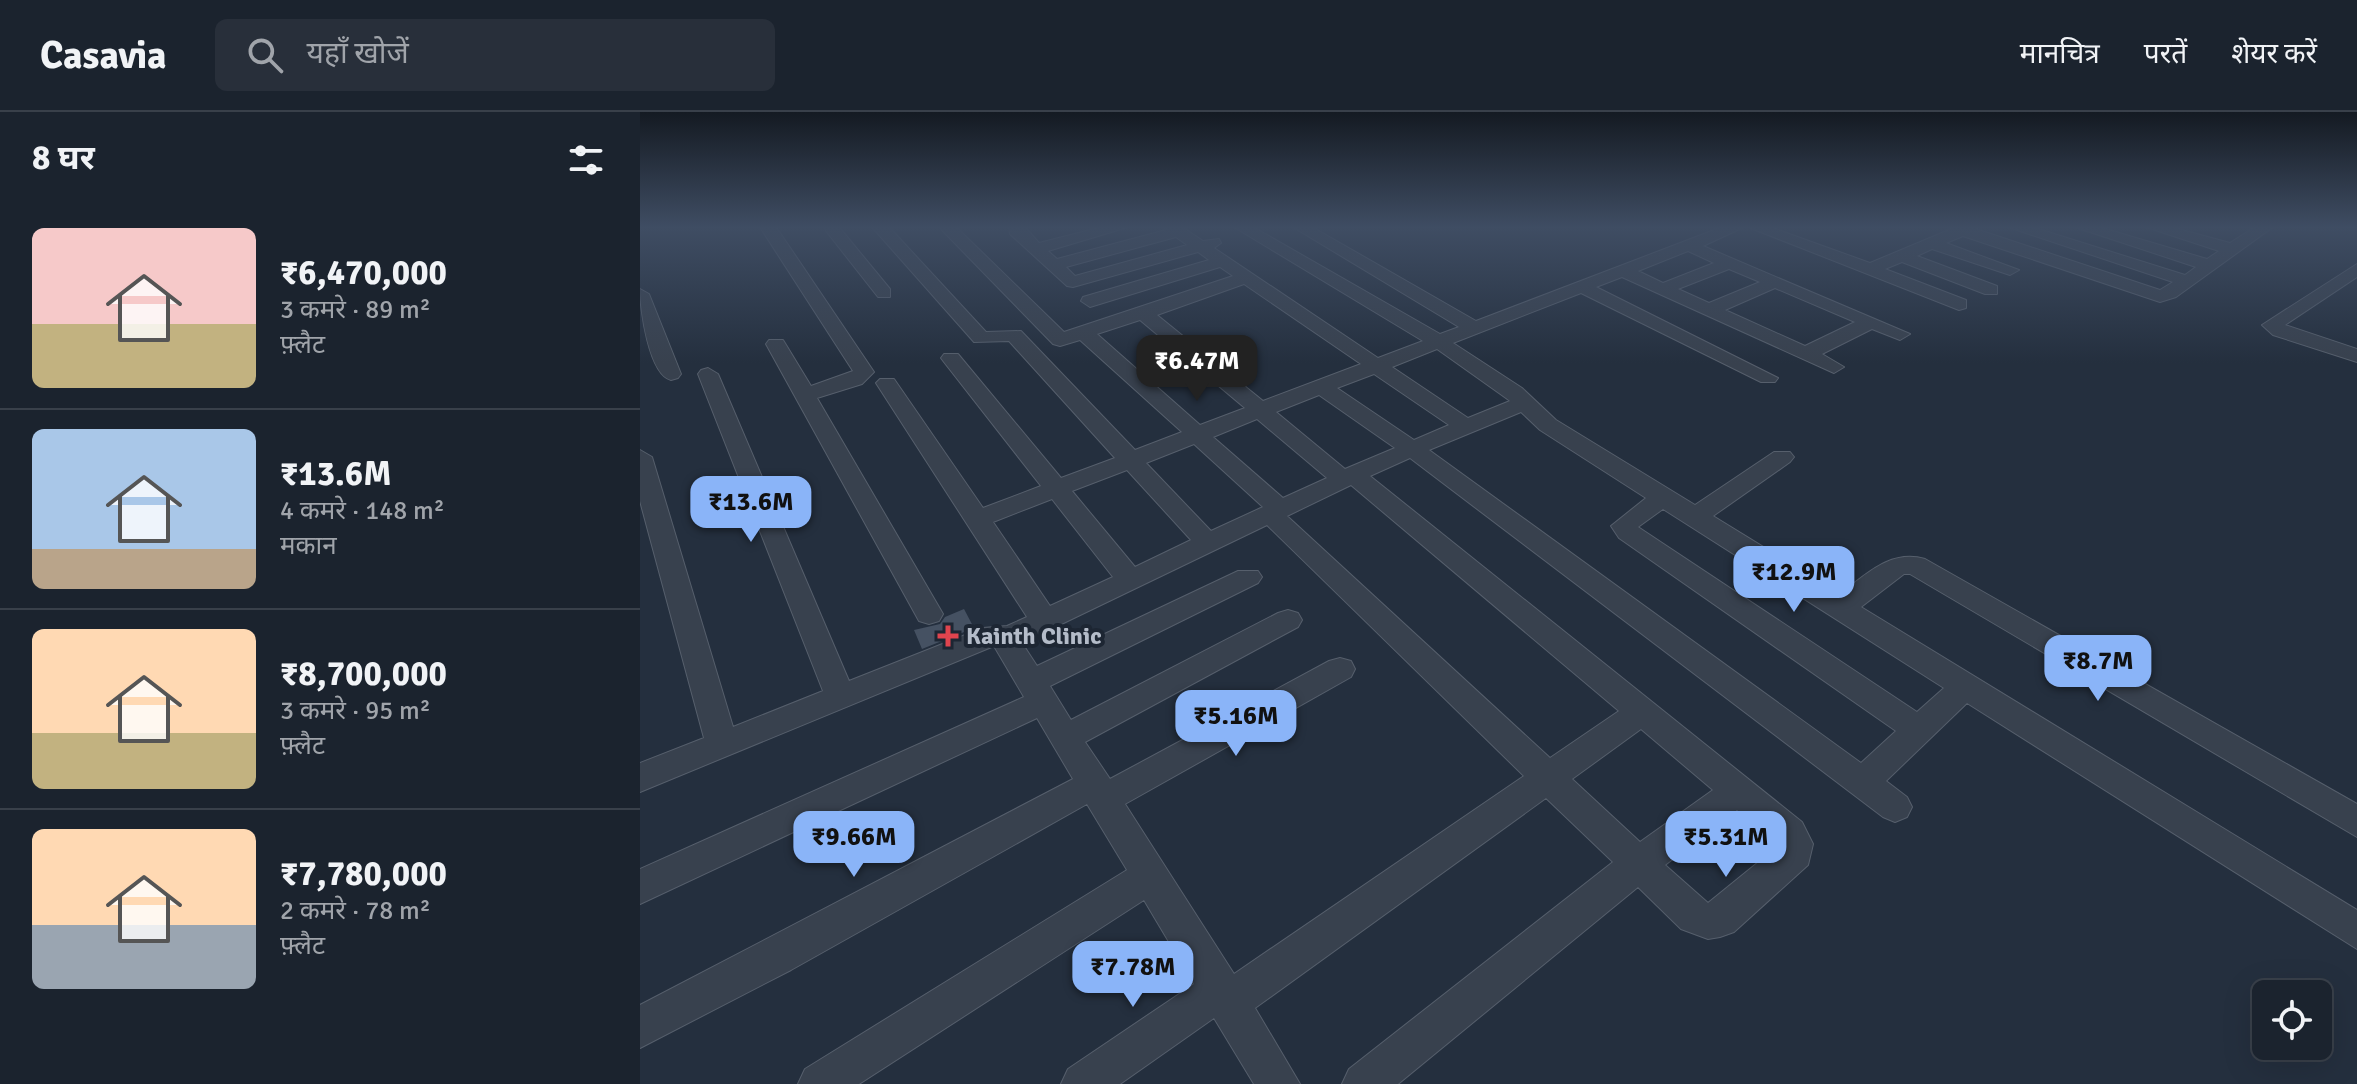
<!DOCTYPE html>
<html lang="hi">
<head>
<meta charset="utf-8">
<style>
	:root { --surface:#1b232e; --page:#282f3a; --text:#f1f3f6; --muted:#a0a4aa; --line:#39404a; --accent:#8ab4f8 }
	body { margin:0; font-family:Signika,"Noto Sans Devanagari",sans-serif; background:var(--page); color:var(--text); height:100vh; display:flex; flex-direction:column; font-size:30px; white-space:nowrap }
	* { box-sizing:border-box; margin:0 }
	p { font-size:26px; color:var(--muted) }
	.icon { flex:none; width:44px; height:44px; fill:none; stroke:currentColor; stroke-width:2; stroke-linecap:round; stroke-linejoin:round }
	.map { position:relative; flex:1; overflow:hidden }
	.sheet { display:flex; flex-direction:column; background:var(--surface); width:640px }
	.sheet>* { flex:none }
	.controls { position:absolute; left:1612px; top:868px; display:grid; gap:16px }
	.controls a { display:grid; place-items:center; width:80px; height:80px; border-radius:12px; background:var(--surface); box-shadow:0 8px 32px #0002,0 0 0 2px var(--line); font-size:40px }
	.price { position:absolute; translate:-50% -68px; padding:0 18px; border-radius:16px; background:var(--accent); color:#111; font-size:26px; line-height:52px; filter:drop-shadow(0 2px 4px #0008) }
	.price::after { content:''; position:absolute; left:50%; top:48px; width:24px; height:18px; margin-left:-12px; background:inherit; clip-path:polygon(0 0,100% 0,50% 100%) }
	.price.current { background:#222; color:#fff }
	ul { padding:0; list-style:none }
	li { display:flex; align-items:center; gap:24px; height:200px; padding:0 32px }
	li+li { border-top:2px solid var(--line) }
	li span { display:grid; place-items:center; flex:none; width:224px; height:160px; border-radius:12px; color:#555 }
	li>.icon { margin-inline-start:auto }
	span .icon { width:96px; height:96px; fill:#fffc; stroke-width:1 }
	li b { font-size:34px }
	h2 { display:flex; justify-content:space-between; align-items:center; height:96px; padding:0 32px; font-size:34px }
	header { display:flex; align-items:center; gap:48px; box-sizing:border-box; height:112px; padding:0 40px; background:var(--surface); border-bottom:2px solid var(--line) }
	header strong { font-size:38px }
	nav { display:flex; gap:44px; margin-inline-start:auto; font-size:28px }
	.search { width:560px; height:72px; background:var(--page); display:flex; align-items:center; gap:20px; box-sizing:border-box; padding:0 28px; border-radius:12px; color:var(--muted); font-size:30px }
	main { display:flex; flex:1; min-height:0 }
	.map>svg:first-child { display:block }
	.building { fill:#455162 }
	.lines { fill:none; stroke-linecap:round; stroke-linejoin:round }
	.minor-casing { stroke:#565f6c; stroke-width:2 }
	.minor { fill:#38414e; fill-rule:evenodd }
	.health-dot { fill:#e0444e; stroke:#1d2633; stroke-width:3 }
	.labels { text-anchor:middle; stroke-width:8; stroke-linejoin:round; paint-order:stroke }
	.poi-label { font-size:24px; font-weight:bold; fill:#b4bcc9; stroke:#1d2633; text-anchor:start }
</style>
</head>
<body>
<header>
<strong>Casavia</strong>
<div class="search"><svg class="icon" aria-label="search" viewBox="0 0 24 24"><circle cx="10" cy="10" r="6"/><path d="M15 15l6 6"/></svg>यहाँ खोजें</div>
<nav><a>मानचित्र</a><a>परतें</a><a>शेयर करें</a></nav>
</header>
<main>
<section class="sheet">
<h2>8 घर<svg class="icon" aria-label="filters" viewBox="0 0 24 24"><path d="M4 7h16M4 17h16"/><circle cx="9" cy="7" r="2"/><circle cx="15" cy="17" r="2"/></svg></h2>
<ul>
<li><span style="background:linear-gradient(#f6c9c9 60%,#c2b280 0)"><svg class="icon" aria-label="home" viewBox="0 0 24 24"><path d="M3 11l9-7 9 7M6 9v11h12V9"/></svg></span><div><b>₹6,470,000</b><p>3 कमरे · 89 m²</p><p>फ़्लैट</p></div></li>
<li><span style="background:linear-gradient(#a9c7e8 75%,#b9a48a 0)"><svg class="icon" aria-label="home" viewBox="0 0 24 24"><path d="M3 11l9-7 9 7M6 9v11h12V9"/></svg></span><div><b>₹13.6M</b><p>4 कमरे · 148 m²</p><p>मकान</p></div></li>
<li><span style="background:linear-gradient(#ffd9b3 65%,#c2b280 0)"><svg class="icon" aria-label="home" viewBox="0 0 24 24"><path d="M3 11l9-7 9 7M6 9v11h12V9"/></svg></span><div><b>₹8,700,000</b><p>3 कमरे · 95 m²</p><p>फ़्लैट</p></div></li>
<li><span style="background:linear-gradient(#ffd9b3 60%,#9aa5b1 0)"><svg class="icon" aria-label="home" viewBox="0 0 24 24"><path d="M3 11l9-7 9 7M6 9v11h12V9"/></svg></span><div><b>₹7,780,000</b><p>2 कमरे · 78 m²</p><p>फ़्लैट</p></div></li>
</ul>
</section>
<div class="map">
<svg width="1717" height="972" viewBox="0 0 1717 972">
	<rect width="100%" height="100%" fill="#242f3e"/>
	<path class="building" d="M324 497 334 516 282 537 274 518 300 512 305 505Z"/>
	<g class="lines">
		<g class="minor-casing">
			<path id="minor" d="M120 115H136L234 260 222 272 177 286 303 502 299 509 289 512 279 509 126 232 129 228H143L171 274 213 259Z
				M183 115H199L250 177V185H238Z
				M232 115H249L346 220 381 219 495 338 542 320 440 228 420 234 413 232 299 115H316L424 220 593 164 580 155 450 195 441 189 443 185 569 148 558 140 433 175 427 174 370 122 369 115H385L399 131 462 115H488L408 139 417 147 526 118 524 115H542L563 129 579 127 581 131 574 136 738 246 783 229 594 115H613L800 222 819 215 653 115H672L836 209 1082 115H1104L1063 134 1270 222 1260 228 1232 217 1182 242 1204 255 1194 261 982 165 956 175 1138 266 1135 270H1121L941 181 813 231 882 276 916 308 1055 393 1134 340H1150L1154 345 1150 350 1073 404 1200 482C1226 463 1250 437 1285 447L1717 692V725L1270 462H1264L1221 495 1717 798V837L1327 591 1246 669 1267 685 1272 695 1267 705 1255 710 1243 705 770 346 730 364 1162 710 1173 732 1168 753 1094 820 1080 825 1068 827 1041 817 998 775 758 972H702L709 957 973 750 906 686 615 896 660 972H614L574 906 480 972H421L428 957 554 872 504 788 219 972H158L165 957 487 758 447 692 151 858 0 936V893L433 667 397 606 0 792V757L384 585 354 534 0 680V651L64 626 0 389V338L12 345 93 615 183 579 58 262 61 258 68 256 78 262 209 569 343 516 367 514 387 505 236 271 240 267H254L343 396 401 374 304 250 301 246 304 242H318L421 366 475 346 369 229 334 230ZM536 125 547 133 435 164 426 155ZM1048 139 1074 151 1023 171 998 159ZM1089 157 1120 170 1069 191 1038 177ZM604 172 721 252 623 289 517 203ZM1135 176 1215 210 1165 234 1085 198ZM500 208 605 296 560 313 457 222ZM797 237 866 286 870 289 828 306 752 255ZM734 262 809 313 774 328 697 276ZM679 283 755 336 705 357 636 300ZM881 300 900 318 1006 386 971 414 979 426 1256 619 1221 651 789 338ZM617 307 687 366 643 386 573 325ZM554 332 623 395 571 419 506 351ZM487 358 551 428 495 455 432 379ZM711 373 979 599 910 646 647 404ZM412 387 473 465 410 494 353 410ZM1023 397 1045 411 1304 576 1277 600 998 415ZM627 413 884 664 594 862 485 692 711 565 715 557 711 549 700 546 689 549 470 667 445 630 658 515 662 508 658 501 648 498 638 501 431 608 410 574 618 471 622 465 618 459H598L397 554 382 531ZM1001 617 1073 678 1000 730 932 667ZM1097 698 1137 735 1068 791 1025 753Z
				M1108 115H1130L1230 151 1316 115H1338L1336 117 1520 178 1533 170 1368 115H1392L1545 163 1556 155 1435 115H1459L1567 147 1579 139 1506 115H1531L1590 131 1615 115H1633L1536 185 1520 190 1323 124 1306 131 1379 158 1370 163 1292 137 1277 144 1357 174V182H1345L1262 150 1245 157 1326 188V196L1319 198Z
				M1717 152V165L1645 213 1717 237V250L1633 223 1622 213Z
				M0 177 9 182 41 262 38 266 31 268C9 263 0 197 0 177Z"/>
		</g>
		<use href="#minor" class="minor"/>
	</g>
	<linearGradient id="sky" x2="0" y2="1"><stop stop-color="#141a22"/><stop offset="0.46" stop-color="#3f4d63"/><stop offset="1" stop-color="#3f4d63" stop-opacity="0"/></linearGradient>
	<rect width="1717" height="251" fill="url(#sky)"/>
	<path class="health-dot" d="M304 512h8v8h8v8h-8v8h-8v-8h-8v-8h8z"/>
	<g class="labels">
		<g class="poi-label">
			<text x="326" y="532">Kainth Clinic</text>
		</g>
	</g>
</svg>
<div class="controls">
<a><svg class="icon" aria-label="locate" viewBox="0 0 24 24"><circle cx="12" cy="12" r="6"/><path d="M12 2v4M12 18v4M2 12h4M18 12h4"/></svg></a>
</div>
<b class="price current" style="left:557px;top:291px">₹6.47M</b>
<b class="price" style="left:111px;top:432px">₹13.6M</b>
<b class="price" style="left:1154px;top:502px">₹12.9M</b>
<b class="price" style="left:1458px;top:591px">₹8.7M</b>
<b class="price" style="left:596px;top:646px">₹5.16M</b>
<b class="price" style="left:214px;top:767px">₹9.66M</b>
<b class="price" style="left:1086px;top:767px">₹5.31M</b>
<b class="price" style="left:493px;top:897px">₹7.78M</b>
</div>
</main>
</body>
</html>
